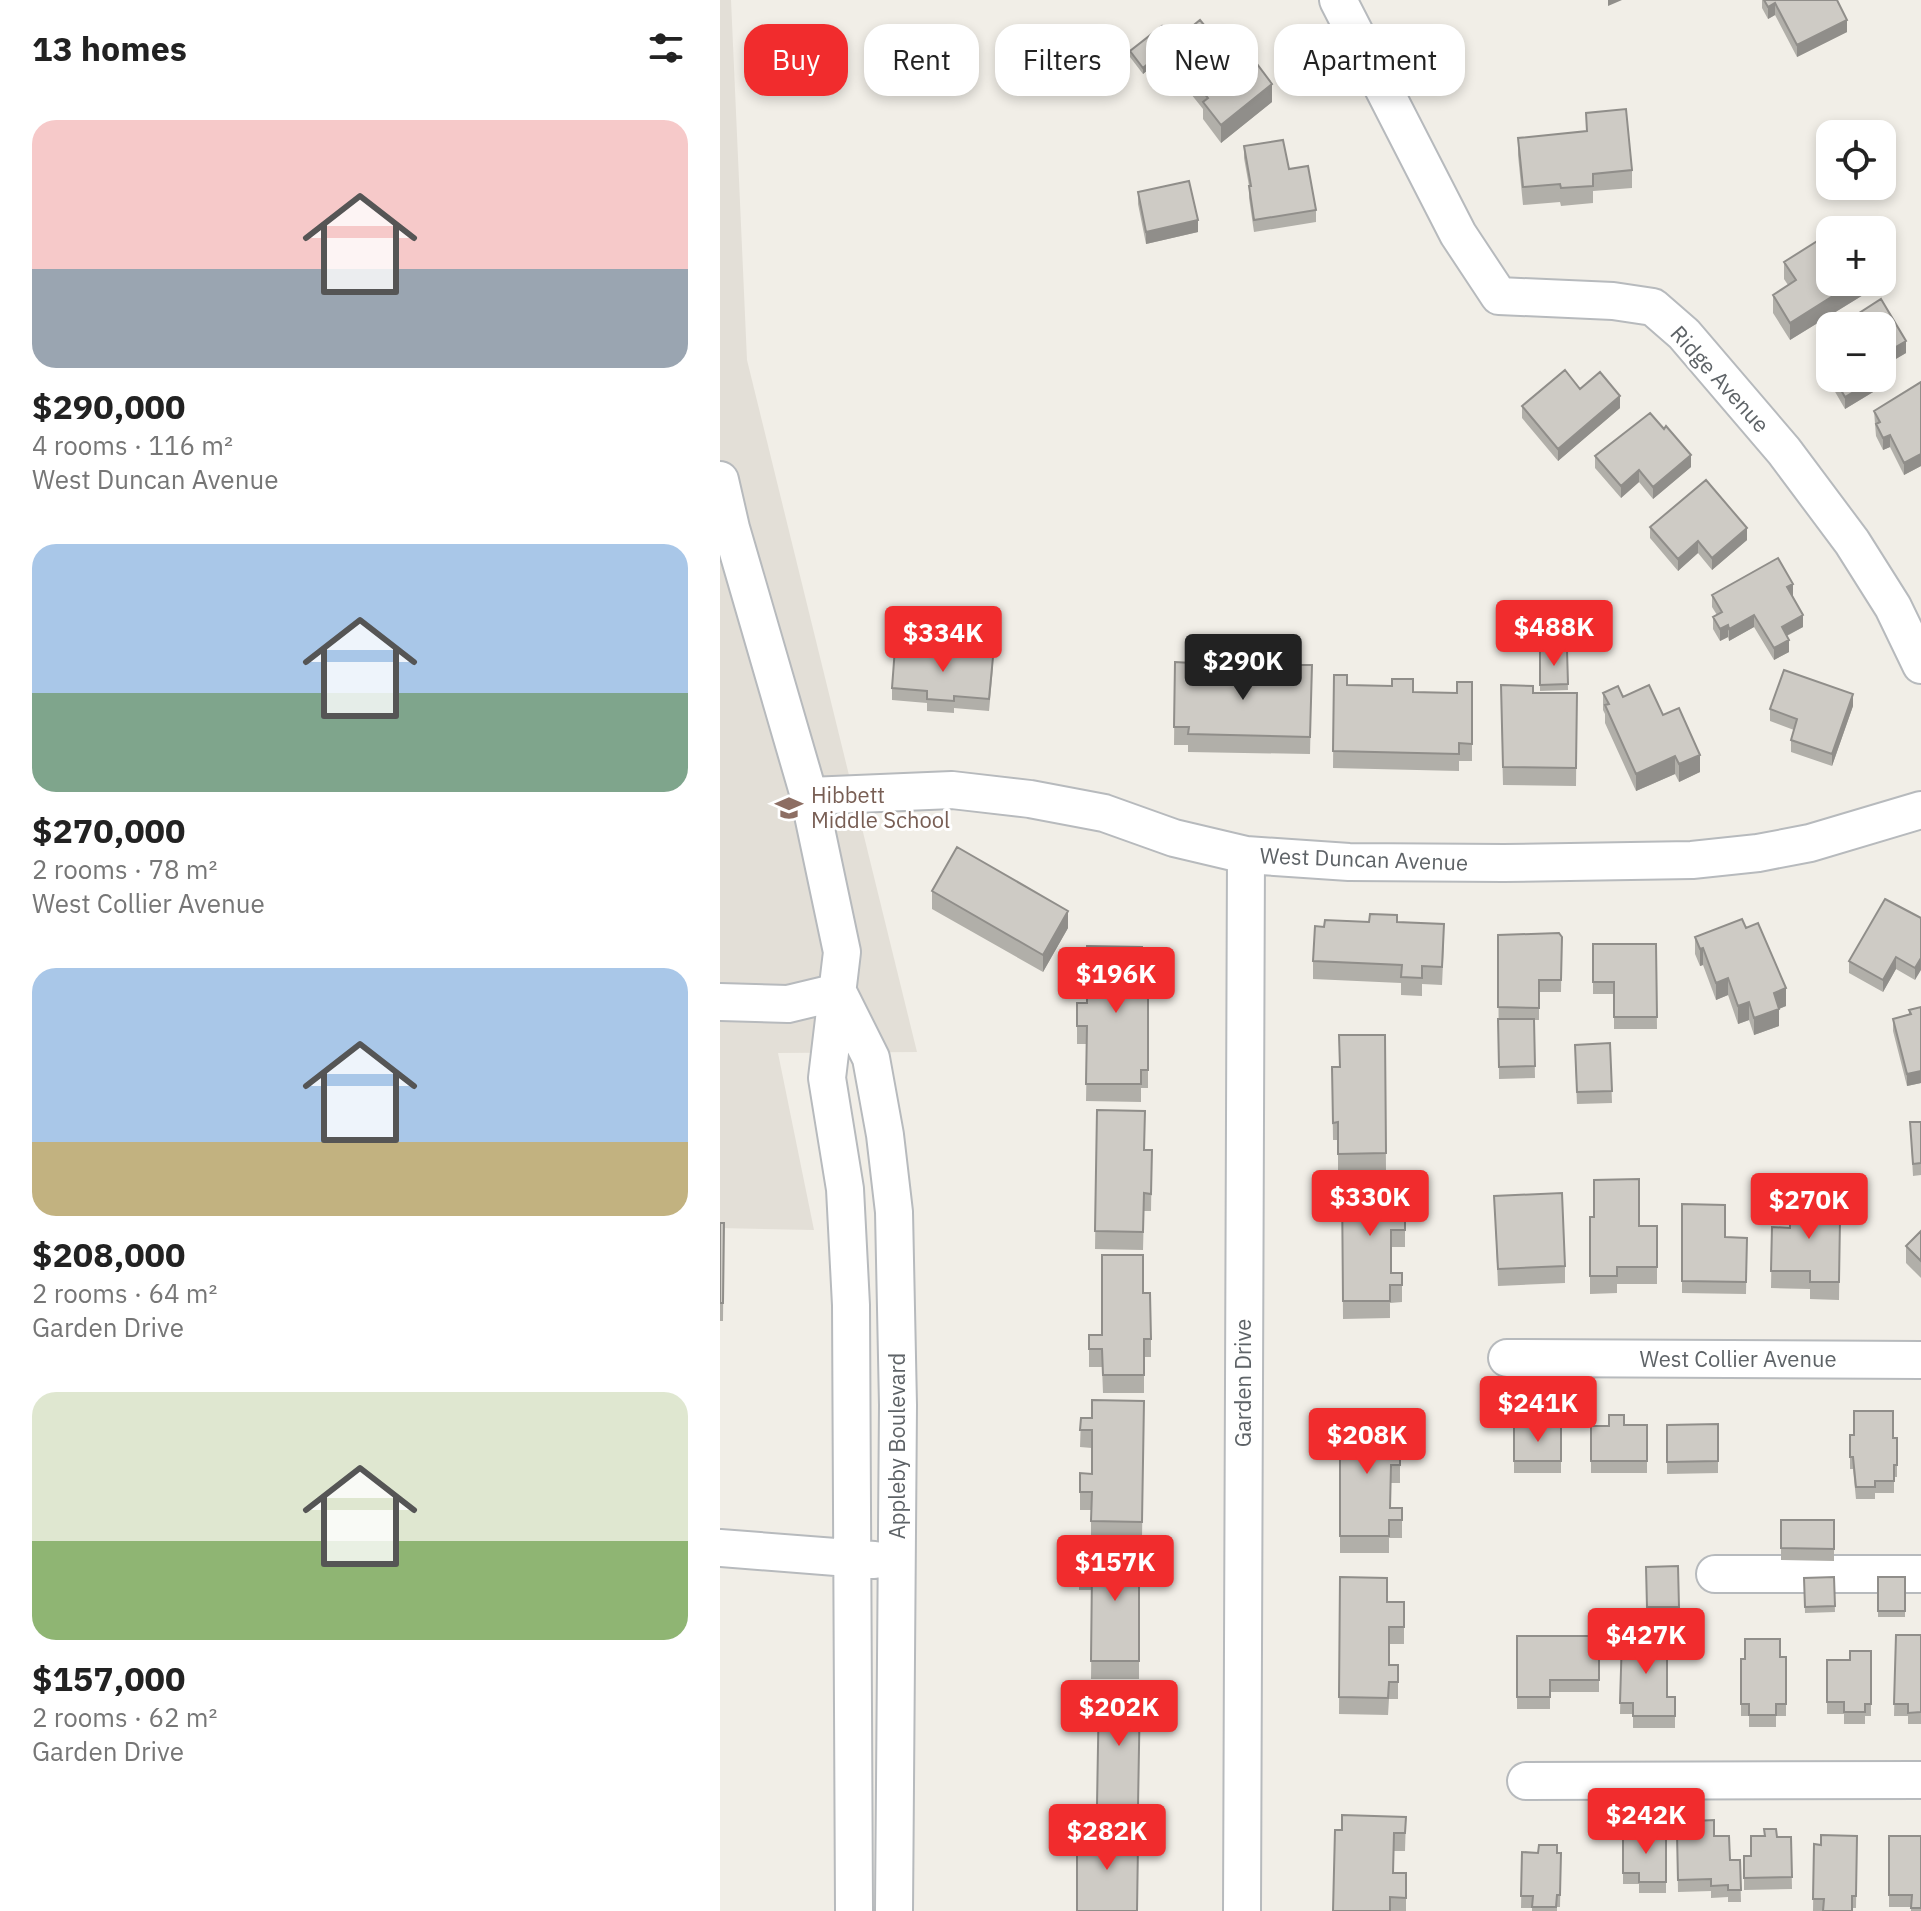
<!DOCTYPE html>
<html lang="en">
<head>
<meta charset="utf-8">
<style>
	:root { --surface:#fff; --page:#f2f2f2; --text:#222; --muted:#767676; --accent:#f12c2d }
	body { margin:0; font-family:"IBM Plex Sans",sans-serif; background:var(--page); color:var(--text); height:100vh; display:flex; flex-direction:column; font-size:30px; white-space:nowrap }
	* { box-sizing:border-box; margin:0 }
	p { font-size:26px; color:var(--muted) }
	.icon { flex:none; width:44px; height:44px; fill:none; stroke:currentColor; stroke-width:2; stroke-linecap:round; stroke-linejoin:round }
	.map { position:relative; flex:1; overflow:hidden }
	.sheet { display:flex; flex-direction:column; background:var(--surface); width:720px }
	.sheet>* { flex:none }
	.banner { position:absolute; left:24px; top:24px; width:760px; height:72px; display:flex; gap:16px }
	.controls { position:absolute; left:1096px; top:120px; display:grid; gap:16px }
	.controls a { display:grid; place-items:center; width:80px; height:80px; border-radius:16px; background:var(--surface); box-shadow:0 4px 12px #0003; font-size:40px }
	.price { position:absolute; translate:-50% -68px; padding:0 18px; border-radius:8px; background:var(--accent); color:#fff; font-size:26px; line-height:52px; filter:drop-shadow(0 2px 4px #0008) }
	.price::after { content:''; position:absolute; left:50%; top:48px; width:24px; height:18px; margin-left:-12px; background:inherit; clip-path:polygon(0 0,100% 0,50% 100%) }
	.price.selected { background:#222; color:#fff }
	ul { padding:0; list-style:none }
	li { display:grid; align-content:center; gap:16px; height:424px; padding:0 32px }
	li span { display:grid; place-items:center; height:248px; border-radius:24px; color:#555 }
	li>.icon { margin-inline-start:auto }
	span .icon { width:144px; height:144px; fill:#fffc; stroke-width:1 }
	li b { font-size:34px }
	h2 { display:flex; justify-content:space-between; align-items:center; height:96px; padding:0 32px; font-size:34px }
	.chip { padding:0 28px; border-radius:24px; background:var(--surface); box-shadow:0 4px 12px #0003; font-size:28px; line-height:72px }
	.chip.selected { background:var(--accent); color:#fff }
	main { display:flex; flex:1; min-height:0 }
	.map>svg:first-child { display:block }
	.education { fill:#e3dfd7 }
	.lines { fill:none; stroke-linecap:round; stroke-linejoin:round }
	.minor-casing { stroke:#b7babd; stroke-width:40 }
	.minor { stroke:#fff; stroke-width:36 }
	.wall { fill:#b1afa9 }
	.shaded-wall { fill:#908e8a }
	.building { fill:#cecbc5; stroke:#908e8a; stroke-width:2 }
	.labels { text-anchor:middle; stroke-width:6; stroke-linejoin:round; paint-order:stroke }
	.street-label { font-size:22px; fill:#5e6367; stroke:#fff }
	.education-label { font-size:22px; fill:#785e54; stroke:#fff; text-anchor:start }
</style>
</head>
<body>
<main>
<section class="sheet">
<h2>13 homes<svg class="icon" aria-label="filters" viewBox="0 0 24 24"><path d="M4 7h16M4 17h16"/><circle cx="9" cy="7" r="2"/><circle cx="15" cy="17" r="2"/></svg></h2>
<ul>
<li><span style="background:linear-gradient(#f6c9c9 60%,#9aa5b1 0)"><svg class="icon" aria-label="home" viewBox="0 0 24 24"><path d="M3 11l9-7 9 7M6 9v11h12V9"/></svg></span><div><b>$290,000</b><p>4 rooms · 116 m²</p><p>West Duncan Avenue</p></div></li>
<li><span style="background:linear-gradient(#a9c7e8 60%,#7fa58c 0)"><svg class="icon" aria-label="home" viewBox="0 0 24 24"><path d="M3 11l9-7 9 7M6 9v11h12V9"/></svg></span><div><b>$270,000</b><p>2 rooms · 78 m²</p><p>West Collier Avenue</p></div></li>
<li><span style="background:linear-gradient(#a9c7e8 70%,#c2b280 0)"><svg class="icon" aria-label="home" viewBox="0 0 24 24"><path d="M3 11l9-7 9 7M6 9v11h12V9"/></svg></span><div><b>$208,000</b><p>2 rooms · 64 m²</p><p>Garden Drive</p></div></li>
<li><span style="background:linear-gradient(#dfe7d0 60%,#8fb573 0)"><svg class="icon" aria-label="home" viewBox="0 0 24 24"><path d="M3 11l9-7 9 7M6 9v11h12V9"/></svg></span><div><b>$157,000</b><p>2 rooms · 62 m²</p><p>Garden Drive</p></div></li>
</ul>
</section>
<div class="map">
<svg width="1201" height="1911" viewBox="0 0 1201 1911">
	<rect width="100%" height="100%" fill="#f1eee7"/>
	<path class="education" d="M0 0H11L27 360 197 1052 58 1053 94 1230 0 1228Z"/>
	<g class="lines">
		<g class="minor-casing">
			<path id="minor" d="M618 0 738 234 779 296 893 301 933 307 964 334 1064 451 1132 542 1173 607 1201 665
				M0 480 11 528 89 796 122 952 107 1078 125 1189 131 1305 134 1911
				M89 796 232 790 310 799 384 813 454 838 526 855 629 862 784 863 972 860 1038 853 1090 843 1201 810
				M118 992 151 1058 165 1135 174 1212 178 1405 174 1911
				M0 1002 68 1004 118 992
				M787 1358 1201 1360
				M0 1548 154 1560
				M995 1574H1201
				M806 1781 1201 1780
				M522 1911 526 855"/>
		</g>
		<use href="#minor" class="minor"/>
	</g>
	<path class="wall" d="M1042 0H1117L1127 32 1077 57 1055 15 1048 19 1042 8Z
		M454 41 524 75 552 102 501 143 483 119V109L447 64V54L423 74 410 57V51Z
		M866 113 912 170V188L873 191V203L841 206 840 202 803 205 798 155V138L866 131Z
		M524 146 596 210V222L534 232 529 198V186L524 158Z
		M418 192 478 232 426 244 418 204Z
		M1064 262 1161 282V284L1070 340 1053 313V295L1068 285 1064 279Z
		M1162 326 1186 353 1164 366 1168 383 1125 409 1114 390V378H1162Z
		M1110 331V367L1100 350V338Z
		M1201 382V466L1184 475 1170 447 1163 450 1156 436 1154 411Z
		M860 389 900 408 838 461 802 418V406Z
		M875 456 971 467 933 499 919 482 901 498 875 468Z
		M930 527 1027 540 992 570 978 553 958 571 930 538Z
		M992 595 1073 596 1083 627 1067 636 1069 652 1054 660 1034 627 1009 641 1008 637 1000 641 993 629V617L997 615 992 607Z
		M847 650 848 690 820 691V651Z
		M455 662 471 673 579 675 592 665 590 754 468 752V745H454Z
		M273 668 269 711 234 708V713L207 711V703L172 700V688Z
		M614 675 627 685 693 692 737 693 752 682V761H739V771L613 768Z
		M813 693H857L856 786 783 785 781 703Z
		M883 693 903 697 943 715 980 772 959 782 955 774 916 791 885 723V714L883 710Z
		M1133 706 1112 766 1071 752V740L1074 730 1050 721V709Z
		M212 891 348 928 323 972 212 909Z
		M1201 918 1195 980 1176 969 1163 992 1129 973V961Z
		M677 922 724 942 722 985 702 984V996L681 995V983L593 979V961L604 927Z
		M1026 928 1066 1006 1059 1009V1026L1034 1035 1029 1020 1018 1024 1008 995 996 1000 983 965 980 966 975 954V937Z
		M778 935 842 937 841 992H819V1020H814L815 1078 779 1079Z
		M873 944H936L937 1029H894V994H873Z
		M422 962H428V1088H421V1102L366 1101 367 1044H357V1003H367Z
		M1201 1007V1083L1187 1086 1173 1031V1019L1189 1014V1010Z
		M665 1035 666 1171H618V1140H613L612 1067H620Z
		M890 1043 892 1103 857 1104 855 1056Z
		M377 1110 425 1150H432L431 1211H424L423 1250 375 1249Z
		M1190 1122H1201V1175L1193 1176Z
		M622 1182H685V1247H671V1273H682V1302L670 1303V1318L623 1319Z
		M774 1196 845 1266V1283L778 1286Z
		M962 1204 1005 1237 1027 1238 1026 1294 962 1293Z
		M870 1217 919 1226H937V1284H897V1293L870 1294Z
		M1114 1219H1120L1119 1300 1090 1299V1289L1051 1288 1052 1227 1070 1228Z
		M0 1223H4L3 1321H0Z
		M1201 1231V1278L1186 1263V1246Z
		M423 1293 431 1339V1357H424V1393H383L382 1367H369V1335H382Z
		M424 1401 422 1539H371V1510H360V1473L372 1474V1448L360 1447 361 1418H372Z
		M620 1415 670 1445H680V1483H671L670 1508H682V1538H669V1553H620Z
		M998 1424V1473L947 1474V1425Z
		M904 1425H927V1473H871V1426Z
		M794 1426H841V1473H794Z
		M1130 1435 1177 1438V1477H1174V1493H1155V1499H1136L1133 1469H1130Z
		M1061 1520H1114V1561L1061 1560Z
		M419 1546V1679H371L372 1590H359V1563H371Z
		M958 1566 959 1619H927L926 1567Z
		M620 1577 667 1602H684V1644H669V1665H678V1699H669L668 1715 619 1714Z
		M1114 1577 1115 1612 1085 1613 1084 1578Z
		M1158 1577H1185V1617H1158Z
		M1176 1635H1201V1724H1188V1716H1174Z
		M797 1636H879V1692H830V1709H797Z
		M902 1637 947 1697H955V1728H913V1714H900Z
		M1151 1651V1716H1145V1724H1124V1714H1107V1660H1130Z
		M1066 1657V1716H1056V1727H1029V1716H1021V1659Z
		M379 1689H420L418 1824 377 1823Z
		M686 1817 685 1851H674L673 1873H686V1911H613L622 1830Z
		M957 1834 994 1836 1010 1860H1020L1021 1902H1008V1897L991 1898V1891L958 1892Z
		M946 1835V1893H919V1884H903V1836Z
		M1137 1836 1136 1908H1132V1911H1093L1094 1844 1101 1845Z
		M1169 1836H1201V1911H1191V1907H1169Z
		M1057 1837H1071L1072 1889 1024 1890V1856H1031Z
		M802 1852 841 1853 840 1907H837V1911H812V1908H801Z"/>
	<path class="shaded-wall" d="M888 0H902L888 6Z
		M1055 3V15L1048 19V7Z
		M1127 20V32L1077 57V45Z
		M447 48V54L423 74V68Z
		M552 84V102L501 143V125Z
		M478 220V232L426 244V232Z
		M1135 282H1161V284L1070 340V323Z
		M1186 341V353L1162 367V355Z
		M1168 371V383L1125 409V397L1157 378H1162V375Z
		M900 396V408L838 461V449Z
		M1170 435V447L1163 450V438Z
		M1201 454V466L1184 475V463Z
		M971 455V467L933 499V487Z
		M919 470V482L901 498V486Z
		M1027 528V540L992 570V558Z
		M978 541V553L958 571V559Z
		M1073 584V596L1067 599V587Z
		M1034 615V627L1009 641V629Z
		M1083 615V627L1062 638V627Z
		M1008 625V637L1000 641V629Z
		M1069 640V652L1054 660V648Z
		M1133 694V706L1112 766V754Z
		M980 755V772L959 782V764Z
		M955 756V774L916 791V774Z
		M348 911V928L323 972V955Z
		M983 948V965L980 966V949Z
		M1176 957V969L1163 992V980Z
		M1201 958V970L1195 980V968Z
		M1008 978V995L996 1000V983Z
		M1066 988V1006L1054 1011V993Z
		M1029 1002V1020L1018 1024V1006Z
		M1059 1009V1026L1034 1035V1018Z
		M1201 1071V1083L1187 1086V1074Z"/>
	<path class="building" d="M1044 0H1117L1127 20 1077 45 1055 3 1048 7Z
		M480 20 497 41 499 39 524 75 537 64 552 84 501 125 483 102 488 98 447 47Z
		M442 26 454 41 423 68 410 51Z
		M906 109 912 170 873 174V186L841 188 840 184 803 187 798 138 867 131 866 113Z
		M563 140 569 169 588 166 596 210 534 220 529 186H531L524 146Z
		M469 181 478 220 426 232 418 192Z
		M1132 219 1138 230H1115Z
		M1110 233V282H1135L1070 323 1053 295 1076 280 1064 262Z
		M1161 299 1186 341 1162 355V326H1119Z
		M1110 331V355L1100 338Z
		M1162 362 1168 371 1162 375Z
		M845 370 860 389 880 372 900 396 838 449 802 406Z
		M1114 378H1157L1125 397Z
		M1201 382V454L1184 463 1170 435 1163 438 1156 424 1160 422 1154 411Z
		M930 413 944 429 946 426 971 455 933 487 919 470 901 486 875 456Z
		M986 480 1027 528 992 558 978 541 958 559 930 527Z
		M1058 558 1073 584 1067 587 1083 615 1062 627 1069 640 1054 648 1034 615 1009 629 1008 625 1000 629 993 617 1002 612 992 595Z
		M175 648 273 657 269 699 234 696V701L207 699V691L172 688Z
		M847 650 848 684 820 685V651Z
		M455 662 471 663V673L512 674V664H537V674L579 675V665H592L590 737 468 734 469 727H454Z
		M1064 670 1133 694 1112 754 1071 740 1077 719 1050 709Z
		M614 675H627V685L672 686V679H693V692L737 693V682H752V744L739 743V754L613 751Z
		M781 685 813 686V693H857L856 768 783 767Z
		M929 685 943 715 959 708 980 755 959 764 955 756 916 774 885 705 889 704 883 693 898 686 903 697Z
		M237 847 348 911 323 955 212 891Z
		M1165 899 1201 918V958L1195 968 1176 957 1163 980 1129 961Z
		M650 914 677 915V922L724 924 722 967 702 966V978L681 977 682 965 593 961 595 926 604 927 605 920 649 922Z
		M1022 919 1026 928 1038 923 1066 988 1054 993 1059 1009 1034 1018 1029 1002 1018 1006 1008 978 996 983 983 948 980 949 975 937Z
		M839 933 842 937 841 980H819V1008L778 1007V935Z
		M873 944H936L937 1017H894V982H873Z
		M367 946 422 947V962H428V1070H421V1084H366L367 1026H357V1003H367Z
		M1201 1007V1071L1187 1074 1173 1019 1191 1014 1189 1010Z
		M778 1019H814L815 1066 779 1067Z
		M619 1035H665L666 1153 618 1154V1122L613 1123 612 1067H620Z
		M890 1043 892 1091 857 1092 855 1045Z
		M377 1110 425 1111 424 1150H432L431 1194 424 1193 423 1232 375 1231Z
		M1190 1122H1201V1163L1193 1164Z
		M919 1179V1226H937V1267H897V1276H870V1217H874V1180Z
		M622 1182H685V1230H671V1273H682V1285H670V1301H623Z
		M842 1193 845 1266 778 1269 774 1196Z
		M1070 1200H1114V1219H1120L1119 1282H1090V1271H1051L1052 1227 1070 1228Z
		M962 1204 1005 1205V1237L1027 1238 1026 1282 962 1281Z
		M0 1223H4L3 1303H0Z
		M1201 1231V1261L1186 1246Z
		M382 1255H423V1293H430L431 1339H424V1375H383L382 1349H369V1335H382Z
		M372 1400 424 1401 422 1522 371 1521 372 1492H360V1473L372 1474V1430H360L361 1418H372Z
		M1134 1411H1173V1438H1177V1465H1174V1481H1155V1487H1136L1133 1457H1130V1435H1134Z
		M620 1415 670 1416V1445H680V1465H671L670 1508H682V1520H669V1536H620Z
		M889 1415H904V1425H927V1461H871V1426H889Z
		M998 1424V1461L947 1462V1425Z
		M794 1426H841V1461H794Z
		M1061 1520H1114V1549L1061 1548Z
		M371 1546H419V1661H371L372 1573H359V1563H371Z
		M958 1566 959 1607H927L926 1567Z
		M620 1577 667 1578V1602H684V1627H669V1665H678V1682H669L668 1698 619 1697Z
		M1114 1577 1115 1606 1085 1607 1084 1578Z
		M1158 1577H1185V1611H1158Z
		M1176 1635H1201V1712L1188 1713V1704H1174Z
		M797 1636H879V1680H830V1697H797Z
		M947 1636V1697H955V1716H913V1703H900L902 1637Z
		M1025 1639H1060V1657H1066V1704H1056V1715H1029V1704H1021V1659H1025Z
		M1130 1651H1151V1704H1145V1712H1124V1702H1107V1660H1130Z
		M379 1689H420L418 1807 377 1805Z
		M622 1815 686 1817 685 1833H674L673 1873H686V1898L670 1897V1911H613L615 1830H622Z
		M994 1820V1836H1009L1010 1860H1020L1021 1890H1008V1885L991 1886V1879L958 1880 957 1834H974V1821Z
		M1044 1829H1056L1057 1837H1071L1072 1877 1024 1878V1856H1031V1836H1045Z
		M365 1830H411V1844H418L417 1911H357V1847H365Z
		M917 1830H930V1835H946V1882H919V1873H903V1836H917Z
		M1101 1835 1137 1836 1136 1896H1132V1911H1103L1104 1899H1093L1094 1844 1101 1845Z
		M1169 1836H1201V1908H1191L1192 1895H1169Z
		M819 1845H837V1853H841L840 1895H837L836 1907H812L813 1896H801L802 1852 818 1853Z"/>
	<defs>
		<g id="school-bare" transform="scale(2.16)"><path d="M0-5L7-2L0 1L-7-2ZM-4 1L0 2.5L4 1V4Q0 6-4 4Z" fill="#8d6e63" stroke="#fff" stroke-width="2.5" paint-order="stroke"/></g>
	</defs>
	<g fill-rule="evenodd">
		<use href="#school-bare" x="69" y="808"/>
	</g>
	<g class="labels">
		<g class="street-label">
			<text transform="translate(1000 379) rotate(48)" y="8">Ridge Avenue</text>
			<text transform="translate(644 859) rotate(2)" y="8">West Duncan Avenue</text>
			<text x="1018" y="1367">West Collier Avenue</text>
			<text transform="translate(523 1383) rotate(-90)" y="8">Garden Drive</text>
			<text transform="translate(177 1446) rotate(-90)" y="8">Appleby Boulevard</text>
		</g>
		<g class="education-label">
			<text x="91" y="803">Hibbett<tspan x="91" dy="25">Middle School</tspan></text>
		</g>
	</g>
</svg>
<div class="controls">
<a><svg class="icon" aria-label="locate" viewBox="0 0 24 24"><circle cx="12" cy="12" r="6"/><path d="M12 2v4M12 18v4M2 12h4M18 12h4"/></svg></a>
<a>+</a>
<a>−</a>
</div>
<b class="price" style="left:834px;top:668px">$488K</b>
<b class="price" style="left:223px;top:674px">$334K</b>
<b class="price selected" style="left:523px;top:702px">$290K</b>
<b class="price" style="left:396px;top:1015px">$196K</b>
<b class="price" style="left:650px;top:1238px">$330K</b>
<b class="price" style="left:1089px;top:1241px">$270K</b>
<b class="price" style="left:818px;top:1444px">$241K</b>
<b class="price" style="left:647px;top:1476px">$208K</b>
<b class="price" style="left:395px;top:1603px">$157K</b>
<b class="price" style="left:926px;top:1676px">$427K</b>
<b class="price" style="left:399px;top:1748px">$202K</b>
<b class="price" style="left:926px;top:1856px">$242K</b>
<b class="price" style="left:387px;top:1872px">$282K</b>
<div class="banner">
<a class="chip selected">Buy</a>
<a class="chip">Rent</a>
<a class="chip">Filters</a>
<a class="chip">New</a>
<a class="chip">Apartment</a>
</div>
</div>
</main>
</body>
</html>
